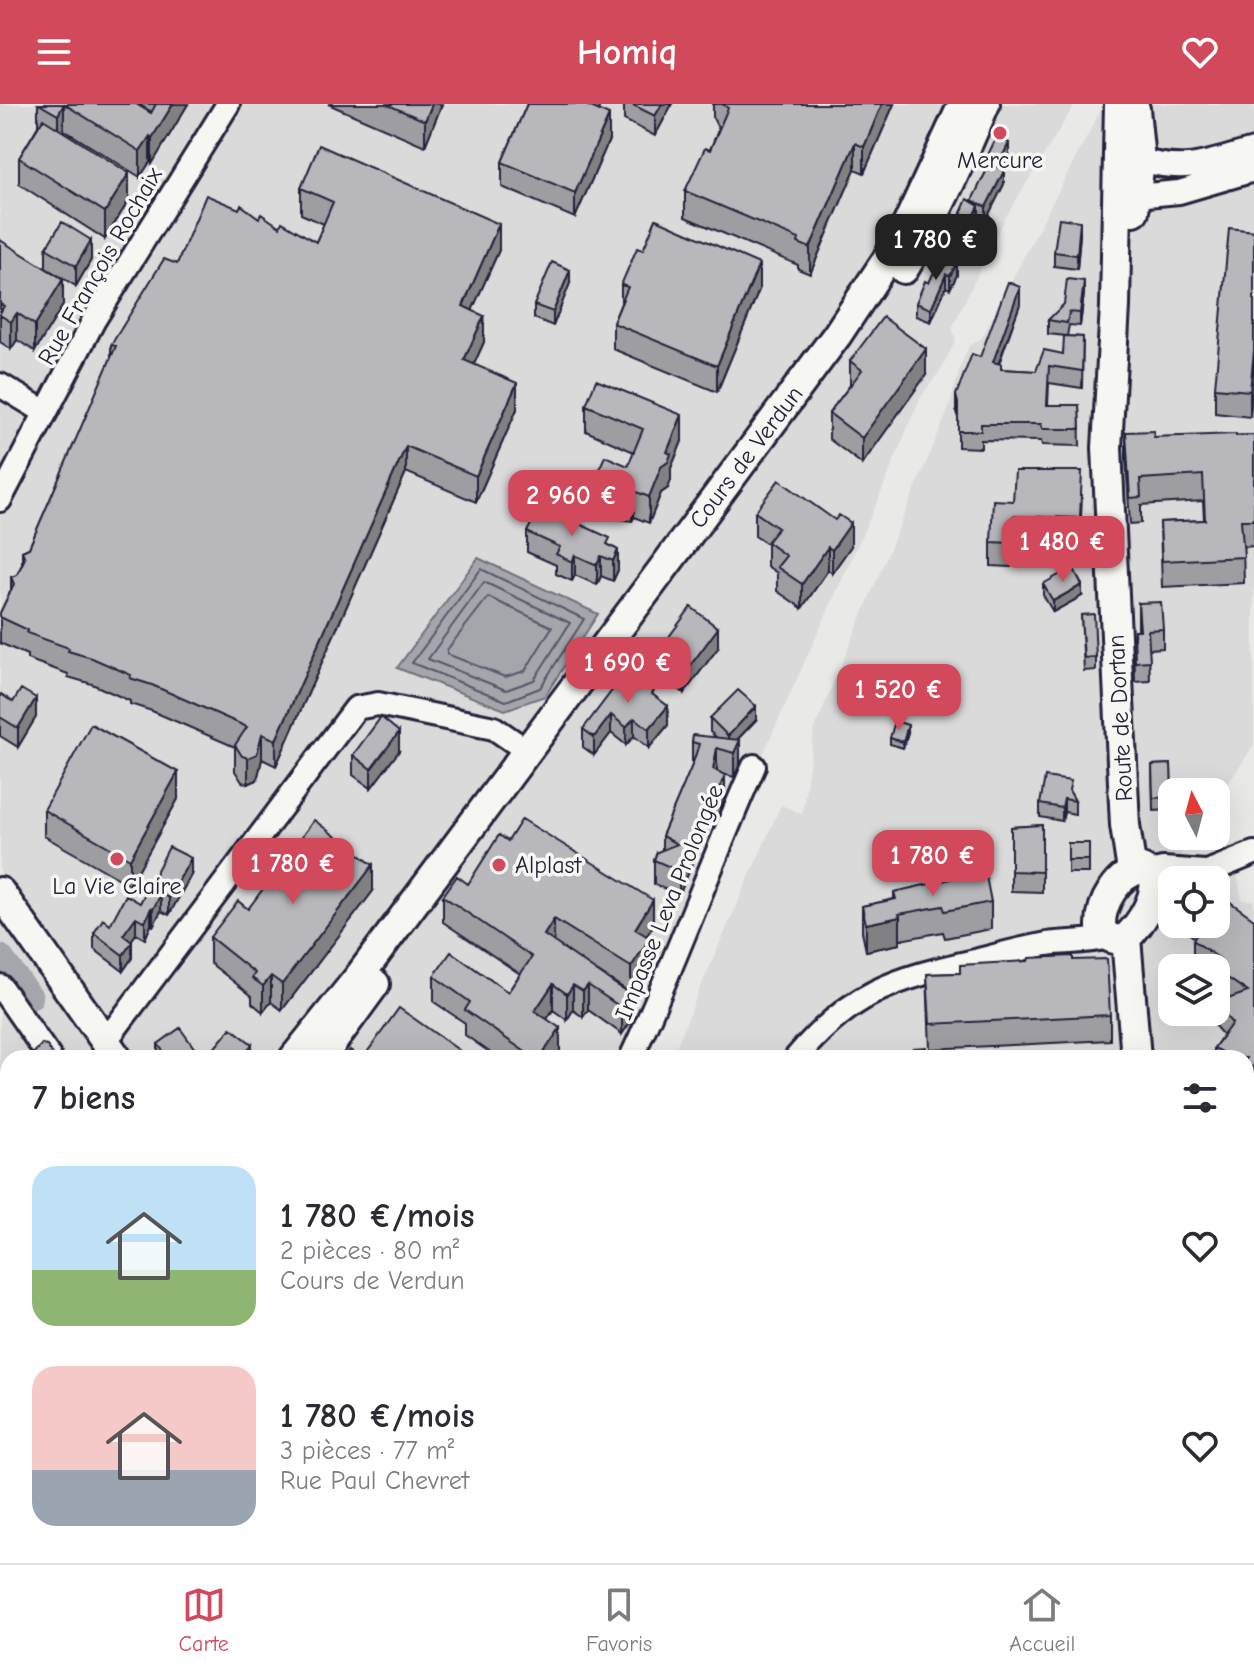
<!DOCTYPE html>
<html lang="fr">
<head>
<meta charset="utf-8">
<style>
	:root { --surface:#fff; --page:#f7f7f7; --text:#2b2b33; --muted:#7c7c81; --line:#e1e1e2; --accent:#d1495b }
	body { margin:0; font-family:"Comic Neue",sans-serif; background:var(--page); color:var(--text); height:100vh; display:flex; flex-direction:column; font-size:30px; white-space:nowrap }
	* { box-sizing:border-box; margin:0 }
	p { font-size:26px; color:var(--muted) }
	.icon { flex:none; width:44px; height:44px; fill:none; stroke:currentColor; stroke-width:2; stroke-linecap:round; stroke-linejoin:round }
	.map { position:relative; flex:1; overflow:hidden }
	.drawer { position:absolute; left:0px; top:946px; width:1254px; height:514px; display:flex; flex-direction:column; background:var(--surface); border-radius:24px 24px 0 0; box-shadow:0 8px 32px #0002 }
	.drawer>* { flex:none }
	.needle { width:52px; rotate:354deg }
	.buttons { position:absolute; left:1158px; top:674px; display:grid; gap:16px }
	.buttons a { display:grid; place-items:center; width:72px; height:72px; border-radius:16px; background:var(--surface); box-shadow:0 8px 32px #0002; font-size:40px }
	.price { position:absolute; translate:-50% -68px; padding:0 18px; border-radius:16px; background:var(--accent); color:#fff; font-size:26px; line-height:52px; filter:drop-shadow(0 2px 4px #0008) }
	.price::after { content:''; position:absolute; left:50%; top:48px; width:24px; height:18px; margin-left:-12px; background:inherit; clip-path:polygon(0 0,100% 0,50% 100%) }
	.price.current { background:#222; color:#fff }
	ul { padding:0; list-style:none }
	li { display:flex; align-items:center; gap:24px; height:200px; padding:0 32px }
	li span { display:grid; place-items:center; flex:none; width:224px; height:160px; border-radius:24px; color:#555 }
	li>.icon { margin-inline-start:auto }
	span .icon { width:96px; height:96px; fill:#fffc; stroke-width:1 }
	li b { font-size:34px }
	h2 { display:flex; justify-content:space-between; align-items:center; height:96px; padding:0 32px; font-size:34px }
	header { display:flex; justify-content:space-between; align-items:center; height:104px; padding:0 32px; background:var(--accent); color:#fff; font-size:36px; font-weight:700 }
	.dock { display:flex; justify-content:space-around; align-items:center; height:112px; border-top:2px solid var(--line); background:var(--surface); font-size:22px; color:var(--muted) }
	.dock a { display:grid; justify-items:center; gap:4px }
	.dock .current { color:var(--accent) }
	.map>svg:first-child { display:block }
	.built { fill:#dadada; fill-rule:evenodd }
	.water { fill:#a5a5ac; stroke:#71717f; stroke-width:2 }
	.lines { fill:none; stroke-linecap:round; stroke-linejoin:round }
	.shore { stroke:#565668; stroke-width:2 }
	.river { stroke:#a5a5ac; stroke-width:26 }
	.minor-casing { stroke:#22223b; stroke-width:28 }
	.major-casing { stroke:#22223b; stroke-width:34 }
	.minor { stroke:#f6f6f2; stroke-width:22 }
	.major { stroke:#f6f6f2; stroke-width:28 }
	.wall { fill:#9e9ea2; stroke:#22223b; stroke-width:2 }
	.shaded-wall { fill:#818184; stroke:#22223b; stroke-width:2 }
	.building { fill:#b8b8bc; stroke:#22223b; stroke-width:2 }
	.poi-dot { fill:#d1495b; stroke:#f6f6f2; stroke-width:3 }
	.labels { text-anchor:middle; stroke-width:7; stroke-linejoin:round; paint-order:stroke }
	.poi-label { font-size:24px; fill:#22223b; stroke:#f6f6f2 }
	.street-label { font-size:24px; fill:#22223b; stroke:#f6f6f2 }
</style>
</head>
<body>
<header><svg class="icon" aria-label="menu" viewBox="0 0 24 24"><path d="M4 6h16M4 12h16M4 18h16"/></svg>Homiq<svg class="icon" aria-label="heart" viewBox="0 0 24 24"><path d="M12 20l-8-8c-3-5 5-10 8-4 3-6 11-1 8 4z"/></svg></header>
<div class="map">
<svg width="1254" height="1459" viewBox="0 0 1254 1459">
	<rect width="100%" height="100%" fill="#e9e9e7"/>
	<filter id="ink" filterUnits="userSpaceOnUse"><feTurbulence type="fractalNoise" baseFrequency=".0125" numOctaves="2"/><feDisplacementMap in="SourceGraphic" scale="16" xChannelSelector="R" yChannelSelector="G"/><feConvolveMatrix kernelMatrix="1 2 1 2 8 2 1 2 1" color-interpolation-filters="sRGB"/></filter>
	<g filter="url(#ink)">
		<path class="built" d="M0 0H1075L1004 116 952 224 956 236 940 267 920 294 878 396 767 641 641 954H8V1452H466L453 1459H0Z
			M1104 0H1254V641L1216 698V688H1172V732H1193L1176 759 1237 771 1242 796H1254V1025L1246 1021V954H944V951L889 954H672L698 889 781 701 802 710 814 626 949 304 961 260 969 242 981 235ZM1172 776H1216V820H1172ZM1172 864H1216V908H1172Z"/>
		<path class="water" d="M478 454 598 510 545 592 505 606 397 564Z"/>
		<g class="lines">
			<path class="shore" d="M481 465 584 515 540 584 506 597 412 559Z
				M484 478 570 519 534 576 506 586 428 555Z
				M488 493 552 523 525 567 505 573 447 550V546Z"/>
			<path class="river" d="M0 853 30 893"/>
			<g class="minor-casing">
				<path id="minor" d="M1140 56C1188 70 1208 58 1254 46
					M1136 92 1179 88 1254 66
					M0 281 45 308
					M0 396 94 216 228 0
					M1150 768 1163 765 1205 768
					M1188 776 1254 749
					M0 882 50 954
					M105 938 356 604 378 600 494 624 526 646
					M631 954C676 858 711 758 754 662
					M796 954C851 888 894 875 975 857 998 851 1023 844 1047 840 1068 837 1087 839 1108 833
					M662 1452 666 1459
					M690 1459 694 1452"/>
			</g>
			<g class="major-casing">
				<path id="major" d="M1119 0 1115 202 1107 344 1125 721 1132 767
					M1134 107 1140 56 1135 5
					M904 165C936 113 961 56 985 0
					M1142 765 1154 772C1158 793 1141 820 1126 834 1115 837 1106 835 1101 823 1100 799 1118 769 1142 765Z
					M0 788 117 954
					M1126 834 1136 954
					M294 954 358 874 837 231 890 151 908 119 963 0
					M321 954 375 880
					M1246 1387 1254 1370
					M0 1435 8 1421
					M996 1452 1007 1459
					M1158 1452V1459
					M1213 1459 1216 1452"/>
			</g>
			<use href="#minor" class="minor"/>
			<use href="#major" class="major"/>
		</g>
		<path class="wall" d="M38 0H136L151 9 152 8 138 0H188L152 60 150 58 140 73 64 26 63 28 129 96 105 135 19 80V54L38 22Z
			M328 0H442L425 42Z
			M527 0H601L598 6 609 36 575 114 502 83V58Z
			M624 0H672L655 32 624 16Z
			M713 0H894L864 69 855 65 810 170 798 165V161L685 113V87L710 46 719 24 717 22 713 14Z
			M1009 52 1002 66 1004 80 986 116 979 113 973 126 961 120V109L972 98 985 70V57Z
			M301 84 499 146 472 206 484 238 474 260 517 305 476 398 406 368 276 662 262 655 257 676 248 680 242 678 235 667V643L152 607 130 600V597L92 580 68 573V570L27 555V551L0 539V509L11 486V473L17 471 22 460V447L29 444 111 256V241L177 160 259 114 316 138 324 120 301 110Z
			M1254 127 1250 313 1215 309V284Z
			M1080 130 1077 165 1054 162V148Z
			M0 136 63 201 35 247 17 236 11 245 0 238Z
			M46 144 91 156 76 182 46 164Z
			M942 151 957 171 950 185 946 183 931 218 916 212V199L929 179Z
			M570 179 553 222 534 214V201Z
			M621 181 759 186 717 288 613 245V219L621 199Z
			M1084 190 1080 222 1069 221 1067 232 1083 233 1082 284 1049 279 1048 301H1079L1080 342 1042 341 1041 337 981 336V344L958 343V314L956 308V291L980 253 1020 200 999 260 1001 265 1036 267 1063 250 1066 232 1048 230V216Z
			M850 257 926 271 862 360 829 335V309L850 281Z
			M586 301 682 337 671 364V376L668 384 661 389 649 419 634 413 632 417 608 414 592 408V381L628 362 634 348 586 327Z
			M1126 328 1154 333 1254 331V442L1243 443 1244 479 1162 483 1160 418 1204 416 1203 397 1141 401V419L1130 420 1126 354Z
			M1082 391 1080 437 1013 435 1011 463 991 462V438L1013 397Z
			M755 408 851 442 832 469 828 466 802 504 777 487V469L767 462V440L755 432Z
			M527 428 610 442 618 466 613 477 601 472 597 481 575 471 572 477 556 470V461L527 448Z
			M1043 480 1082 492 1053 508 1043 491Z
			M1138 499 1163 525V544L1149 545 1150 577 1135 578 1134 526H1138Z
			M1081 511 1096 553V566L1084 567Z
			M718 544 684 589 657 569V549Z
			M640 576 654 592 668 621 649 644 634 632 626 641 611 629 594 651 583 643V625Z
			M0 592 36 613 18 643 0 632Z
			M710 614 756 616 737 636 740 660 734 673 723 670 725 694 713 723 709 721 679 791 654 780V756L662 746V732L692 662V638L716 633 710 628Z
			M908 628 903 644 890 640V634Z
			M399 647 371 684 353 671V651Z
			M1171 660 1172 706 1153 707 1152 661Z
			M1071 690 1075 697V710L1064 708 1062 717 1040 713V700Z
			M178 695 130 781 44 732V706Z
			M1042 721V788L1011 787V723Z
			M1068 739H1089V769H1068Z
			M191 771 169 811 161 807 153 822 151 821 145 835 136 830 131 837 132 854 123 867 94 845V829L110 821 140 799Z
			M468 780 653 822 646 832 650 860 631 889 595 866 631 917 622 930 588 906 583 913 573 906 567 916 553 906 547 915 560 950 557 954H498L465 931V919L434 898V872L508 888 520 870 443 818V792Z
			M373 787 282 906 271 898 263 908 252 899V892L210 859V833L248 805Z
			M894 788 991 798V825L945 834 943 828 900 836V840L866 847 862 828V802L894 795Z
			M1254 815V985L1246 981V954H1214V944L1223 931 1214 921V908H1216V899L1227 895 1216 887V864H1202L1193 858V836L1195 834 1185 827V820H1216Z
			M1073 856 1110 911V936L930 945 927 870 960 869Z
			M158 940 195 945 252 953 251 954H159L158 952Z
			M8 977V1174L0 1183 1 1016 0 1014V986Z
			M1254 1067V1225L1246 1220V1078Z
			M8 1223V1258L1 1252V1232Z
			M1254 1386V1448L1246 1445V1417L1252 1403V1387Z
			M269 1452H435L424 1459H274Z
			M839 1452H934L1007 1459H882L869 1454 865 1459H833Z"/>
		<path class="shaded-wall" d="M64 0V26L58 37V11Z
			M173 0H188L152 60V34Z
			M432 0H442L425 42V17Z
			M662 0H672L655 32V12Z
			M882 0H894L864 69V43Z
			M609 11V36L575 114V89Z
			M150 32V58L140 73V47Z
			M855 39V65L810 170V144Z
			M1009 39V52L997 76V63Z
			M1004 67V80L986 116V103Z
			M129 69V96L105 135V108Z
			M979 102V113L973 126V115Z
			M1080 117V130L1077 165V151Z
			M499 120V146L463 227V202Z
			M91 136V156L76 182V162Z
			M957 158V171L950 185V172Z
			M759 160V186L717 288V262Z
			M570 166V179L553 222V208Z
			M946 170V183L931 218V205Z
			M63 175V201L35 247V221Z
			M1084 177V190L1080 222V209Z
			M1020 183V200L993 274V258Z
			M17 209V236L11 245V218Z
			M484 212V238L464 282V256Z
			M926 245V271L862 360V334Z
			M1254 246V271L1250 313V287Z
			M517 279V305L476 398V372Z
			M682 311V337L671 364V376L668 384 661 389 649 419V393Z
			M406 342V368L276 662V636Z
			M634 387V413L632 417V391Z
			M851 419V442L832 469V446Z
			M828 443V466L802 504V480Z
			M618 446V466L613 477V457Z
			M575 451V471L572 477V458Z
			M601 452V472L597 481V461Z
			M1082 481V492L1053 508V497Z
			M718 524V544L684 589V570Z
			M36 594V613L18 643V624Z
			M668 602V621L649 644V625Z
			M756 602V616L728 645V632Z
			M611 611V629L594 651V633Z
			M634 614V632L626 641V623Z
			M908 621V628L903 644V638Z
			M399 628V647L371 684V665Z
			M262 630V655L257 676 248 680V654Z
			M740 636V660L734 673V649Z
			M717 644V668L713 665Z
			M178 668V695L130 781V755Z
			M725 671V694L713 723V699Z
			M1064 695V708L1062 717V704Z
			M709 697V721L679 791V767Z
			M191 754V771L169 811V794Z
			M373 761V787L282 906V880Z
			M161 790V807L153 822V805Z
			M653 796V822L635 850V825Z
			M151 804V821L145 835V818Z
			M136 813V830L123 847V831Z
			M900 813V840L866 847V820Z
			M554 815V841L544 831Z
			M650 834V860L631 889V863Z
			M132 838V854L123 867V851Z
			M271 872V898L263 908V882Z
			M553 880V906L535 933V907Z
			M573 881V906L567 916V890Z
			M588 881V906L583 913V887Z
			M631 891V917L622 930V904Z
			M560 924V950L557 954H540Z
			M252 940 251 954H242Z
			M8 1148V1174L0 1183V1158Z
			M5 1311V1328L0 1338V1321Z
			M393 1452H435L424 1459H381Z
			M642 1452H646V1459H634Z
			M737 1452H753L748 1459H732Z
			M855 1452H869V1454L865 1459H849Z
			M1191 1452H1198L1195 1459H1188Z"/>
		<path class="building" d="M39 0H136L151 9 156 0H173L152 34 150 32 140 47 64 0 58 11Z
			M386 0H432L425 17Z
			M527 0H584L609 11 575 89 502 58Z
			M631 0H662L655 12Z
			M722 0H882L864 43 855 39 810 144 798 139 799 135 685 87 705 44 710 46 728 4Z
			M43 15 129 69 105 108 19 54Z
			M997 32 1009 39 997 63 1004 67 986 103 972 96 990 60 985 57Z
			M319 41 499 120 463 202 484 212 464 256 517 279 476 372 406 342 276 636 262 630 257 650 248 654 242 652 235 641 247 623 152 581 130 574 131 571 92 554 68 547 69 544 27 529 28 526 0 513V509L14 480 11 473 17 471 25 454 22 447 29 444 116 242 111 241 164 155 177 160 206 91 239 105 241 101 259 114 261 110 280 123 282 118 316 138 333 98 301 84Z
			M967 95 979 102 973 115 961 109Z
			M1059 114 1080 117 1077 151 1054 148Z
			M656 115 759 160 717 262 613 219 628 183 621 181 637 144 643 146Z
			M62 118 91 136 76 162 46 144Z
			M1229 124 1254 127V246L1250 287 1215 284Z
			M0 136 63 175 35 221 17 209 11 218 0 211V209L4 202 0 200Z
			M942 151 957 158 950 172 946 170 931 205 916 199 925 177 929 179Z
			M552 158 570 166 553 208 534 201Z
			M1067 175 1084 177 1080 209 1069 208 1067 219 1048 216 1064 200Z
			M1008 178 1020 183 993 258 1001 260V265L1036 267 1044 246 1063 250 1064 232 1083 233 1082 267 1049 262 1047 301H1079L1080 325H1042L1041 320H981V327H958V299L956 291 972 250 980 253Z
			M883 213 926 245 862 334 829 309 862 266 850 257Z
			M596 276 682 311 667 348 671 350 668 358 661 363 649 393 634 387 632 391 608 388 592 381 605 352 628 362 643 325 586 301Z
			M1154 327V333L1236 330V332L1254 331V416H1241L1244 453 1162 457 1160 418 1205 416 1203 371 1140 375 1141 393 1130 394 1126 328Z
			M1015 367H1082L1080 414 1013 412 1011 439 991 438 993 396 1013 397Z
			M779 376 835 416 839 411 851 419 832 446 828 443 802 480 777 463 786 452 767 438 778 424 755 408Z
			M537 408 546 412 548 409 559 414 560 411 610 434 607 440 618 446 613 457 601 452 597 461 575 451 572 458 556 450 560 443 527 428Z
			M1073 463 1082 481 1053 497 1043 480Z
			M1161 498 1163 525 1148 526 1150 557 1135 558 1134 526H1140L1138 499Z
			M691 503 718 524 684 570 657 549Z
			M1094 510 1096 553 1084 554 1081 511Z
			M629 564 640 572 638 575 654 587 652 590 668 602 649 625 634 614 626 623 611 611 594 633 583 625Z
			M21 585 36 594 18 624 0 613V592L1 590 13 598Z
			M738 586 756 602 728 632 710 614Z
			M381 613 399 628 371 665 353 651Z
			M895 617 908 621 903 638 890 634Z
			M91 620 178 668 130 755 44 706Z
			M693 631 740 636 734 649 717 644 713 665 725 671 713 699 709 697 679 767 654 756 657 748 677 740 662 732 693 659 699 640 692 638Z
			M1171 660 1172 693 1153 694 1152 661Z
			M1045 673 1071 677 1069 686 1075 697 1064 695 1062 704 1040 700Z
			M522 715 653 796 635 825 650 834 631 863 554 815 544 831 631 891 622 904 588 881 583 887 573 881 567 890 553 880 535 907 560 924 540 954H534L465 906 470 898 434 872 451 848 508 888 532 853 443 792 457 772 468 780 499 731 508 737Z
			M314 716 373 761 282 880 271 872 263 882 252 874 255 869 210 833 238 797 248 805Z
			M1042 721V768L1011 767V723Z
			M1068 739H1089V756H1068Z
			M169 743 191 754 169 794 161 790 153 805 151 804 145 818 136 813 123 831 132 838 123 851 94 829 103 815 110 821 126 791 140 799Z
			M985 767 991 798 945 807 943 802 899 810 900 813 866 820 862 802 896 795 894 788Z
			M1216 788 1254 815V964L1246 960V954H1234L1214 944 1232 919 1216 902V899L1248 888 1216 866V864H1214L1220 855 1193 836 1204 820H1216Z
			M1073 852V856L1107 855 1110 911 930 920 927 870 960 869V861L1028 857 1029 854Z
			M399 904 470 954H363Z
			M180 924 195 945 213 946 231 924 252 940 242 954H168L158 940Z
			M42 940 47 942 55 954H29Z
			M926 943 927 954H876L879 951 913 948V944Z
			M350 946 361 954H344Z
			M8 977V997L0 989V986Z
			M8 1008V1148L0 1158V1017Z
			M1254 1067V1136L1251 1141 1254 1143V1210L1246 1205V1078Z
			M8 1223V1238L1 1232Z
			M0 1308 5 1311 0 1321Z
			M1254 1399V1433L1246 1430V1417Z
			M19 1452H56L64 1459H13Z
			M285 1452H393L381 1459H290Z
			M545 1452H566L568 1453 563 1459H540Z
			M602 1452H642L634 1459H601L598 1455Z
			M707 1452H737L732 1459H702Z
			M839 1452H855L849 1459H833Z
			M906 1452H993L1007 1459H903Z
			M1172 1452H1191L1188 1459H1171Z"/>
	</g>
	<g class="poi-dot">
		<circle cx="1000" cy="29" r="8"/>
		<circle cx="117" cy="755" r="8"/>
		<circle cx="499" cy="761" r="8"/>
	</g>
	<g class="labels">
		<g class="poi-label">
			<text x="1000" y="64">Mercure</text>
			<text x="515" y="769" text-anchor="start">Alplast</text>
			<text x="117" y="790">La Vie Claire</text>
		</g>
		<g class="street-label">
			<text transform="translate(100 162) rotate(-60)" y="8">Rue François Rochaix</text>
			<text transform="translate(746 353) rotate(-53)" y="8">Cours de Verdun</text>
			<text transform="translate(1120 614) rotate(-93)" y="8">Route de Dortan</text>
			<text transform="translate(669 798) rotate(-68)" y="8">Impasse Leva Prolongée</text>
		</g>
	</g>
</svg>
<div class="buttons">
<a><svg class="needle" viewBox="-14 -14 28 28"><path d="M0-13l5 13h-10z" fill="#e53935"/><path d="M0 13l5-13h-10z" fill="#7c7c81"/></svg></a>
<a><svg class="icon" aria-label="locate" viewBox="0 0 24 24"><circle cx="12" cy="12" r="6"/><path d="M12 2v4M12 18v4M2 12h4M18 12h4"/></svg></a>
<a><svg class="icon" aria-label="layers" viewBox="0 0 24 24"><path d="M12 4l9 5-9 5-9-5zM3 14l9 5 9-5"/></svg></a>
</div>
<b class="price current" style="left:936px;top:178px">1 780 €</b>
<b class="price" style="left:572px;top:434px">2 960 €</b>
<b class="price" style="left:1063px;top:480px">1 480 €</b>
<b class="price" style="left:628px;top:601px">1 690 €</b>
<b class="price" style="left:899px;top:628px">1 520 €</b>
<b class="price" style="left:933px;top:794px">1 780 €</b>
<b class="price" style="left:293px;top:802px">1 780 €</b>
<section class="drawer">
<h2>7 biens<svg class="icon" aria-label="filters" viewBox="0 0 24 24"><path d="M4 7h16M4 17h16"/><circle cx="9" cy="7" r="2"/><circle cx="15" cy="17" r="2"/></svg></h2>
<ul>
<li><span style="background:linear-gradient(#bfe0f5 65%,#8fb573 0)"><svg class="icon" aria-label="home" viewBox="0 0 24 24"><path d="M3 11l9-7 9 7M6 9v11h12V9"/></svg></span><div><b>1 780 €/mois</b><p>2 pièces · 80 m²</p><p>Cours de Verdun</p></div><svg class="icon" aria-label="heart" viewBox="0 0 24 24"><path d="M12 20l-8-8c-3-5 5-10 8-4 3-6 11-1 8 4z"/></svg></li>
<li><span style="background:linear-gradient(#f6c9c9 65%,#9aa5b1 0)"><svg class="icon" aria-label="home" viewBox="0 0 24 24"><path d="M3 11l9-7 9 7M6 9v11h12V9"/></svg></span><div><b>1 780 €/mois</b><p>3 pièces · 77 m²</p><p>Rue Paul Chevret</p></div><svg class="icon" aria-label="heart" viewBox="0 0 24 24"><path d="M12 20l-8-8c-3-5 5-10 8-4 3-6 11-1 8 4z"/></svg></li>
</ul>
</section>
</div>
<nav class="dock">
<a class="current"><svg class="icon" aria-label="map" viewBox="0 0 24 24"><path d="M3 6l6-2 6 2 6-2v14l-6 2-6-2-6 2zM9 4v14M15 6v14"/></svg>Carte</a>
<a><svg class="icon" aria-label="saved" viewBox="0 0 24 24"><path d="M7 4h10v16l-5-4-5 4z"/></svg>Favoris</a>
<a><svg class="icon" aria-label="home" viewBox="0 0 24 24"><path d="M3 11l9-7 9 7M6 9v11h12V9"/></svg>Accueil</a>
</nav>
</body>
</html>
